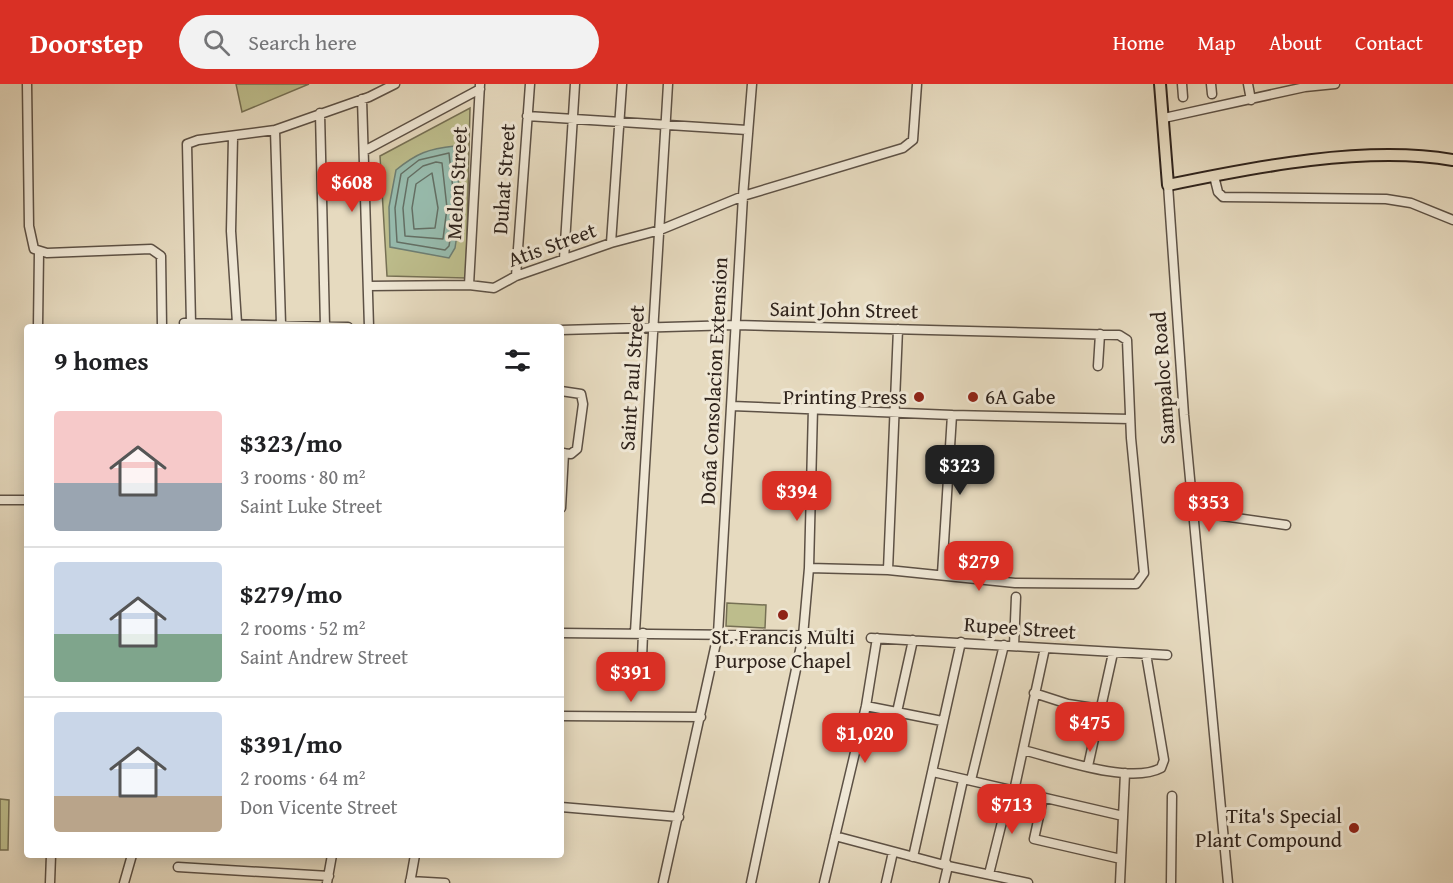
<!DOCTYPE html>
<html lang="en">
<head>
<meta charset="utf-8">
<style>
	:root { --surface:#fff; --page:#f2f2f2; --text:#202124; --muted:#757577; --line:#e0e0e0; --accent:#d93025 }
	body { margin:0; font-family:"Gentium Book Plus",serif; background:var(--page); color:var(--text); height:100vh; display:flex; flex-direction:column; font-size:22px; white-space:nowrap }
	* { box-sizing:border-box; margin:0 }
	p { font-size:20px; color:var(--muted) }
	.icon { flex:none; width:33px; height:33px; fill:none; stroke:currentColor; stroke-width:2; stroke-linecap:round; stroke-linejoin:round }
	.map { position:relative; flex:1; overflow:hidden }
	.panel { position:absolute; left:24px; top:240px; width:540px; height:534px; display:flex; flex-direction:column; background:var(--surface); border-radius:6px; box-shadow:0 3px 15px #0003 }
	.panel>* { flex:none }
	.price { position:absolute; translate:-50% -51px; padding:0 14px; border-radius:12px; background:var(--accent); color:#fff; font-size:20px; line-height:39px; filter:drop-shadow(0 2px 3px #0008) }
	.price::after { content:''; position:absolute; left:50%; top:36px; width:18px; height:14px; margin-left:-9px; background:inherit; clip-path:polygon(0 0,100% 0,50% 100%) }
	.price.active { background:#222; color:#fff }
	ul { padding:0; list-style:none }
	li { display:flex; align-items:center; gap:18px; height:150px; padding:0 30px }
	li+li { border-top:2px solid var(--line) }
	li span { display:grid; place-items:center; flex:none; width:168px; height:120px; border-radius:6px; color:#555 }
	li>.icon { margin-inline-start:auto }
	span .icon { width:72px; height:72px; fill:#fffc; stroke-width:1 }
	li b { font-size:26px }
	h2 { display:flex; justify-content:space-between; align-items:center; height:72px; padding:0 30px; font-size:26px }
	header { display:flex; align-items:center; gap:36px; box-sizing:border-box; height:84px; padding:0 30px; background:var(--accent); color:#fff }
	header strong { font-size:28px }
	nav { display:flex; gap:33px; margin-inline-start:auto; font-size:21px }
	.search { width:420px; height:54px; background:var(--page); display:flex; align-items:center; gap:15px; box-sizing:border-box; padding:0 21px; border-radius:33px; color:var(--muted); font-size:22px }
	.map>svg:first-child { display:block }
	.green { fill:#bdbd8c; stroke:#767054; stroke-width:1.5 }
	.water { fill:#97bbad; stroke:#6d7e73; stroke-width:1.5 }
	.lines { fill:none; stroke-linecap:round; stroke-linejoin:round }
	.shore { stroke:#636f64; stroke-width:1.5 }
	.minor-casing { stroke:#5d5145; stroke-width:11 }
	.major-casing { stroke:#2f231c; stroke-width:14 }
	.minor { stroke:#efe7d5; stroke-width:8 }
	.major { stroke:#e6dabf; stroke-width:10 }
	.poi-dot { fill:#8f2418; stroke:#efe7d5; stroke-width:2 }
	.labels { text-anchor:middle; stroke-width:6; stroke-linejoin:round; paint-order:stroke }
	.street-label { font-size:21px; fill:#2f231c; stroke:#efe7d5 }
	.poi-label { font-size:21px; fill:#2f231c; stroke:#efe7d5; text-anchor:end }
</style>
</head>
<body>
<header>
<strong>Doorstep</strong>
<div class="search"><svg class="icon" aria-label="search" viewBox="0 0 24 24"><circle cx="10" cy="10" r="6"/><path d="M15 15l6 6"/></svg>Search here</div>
<nav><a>Home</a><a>Map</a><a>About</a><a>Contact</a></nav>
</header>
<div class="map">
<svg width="1453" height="799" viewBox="0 0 1453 799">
	<rect width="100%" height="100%" fill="#e6dabf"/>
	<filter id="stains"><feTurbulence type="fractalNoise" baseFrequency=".00333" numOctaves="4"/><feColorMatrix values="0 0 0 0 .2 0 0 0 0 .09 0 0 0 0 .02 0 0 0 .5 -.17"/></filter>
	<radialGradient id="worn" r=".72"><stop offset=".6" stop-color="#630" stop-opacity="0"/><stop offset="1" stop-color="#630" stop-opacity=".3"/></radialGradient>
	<path class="green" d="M236 0H309L242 28Z
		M470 24 466 194 387 192 380 72Z
		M727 519 766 521 765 544 726 542Z
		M0 715 9 716 8 766H0Z"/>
	<path class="water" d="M455 62 461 124 455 164 449 174 390 163 389 123 396 86C417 69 428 65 455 62Z"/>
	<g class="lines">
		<path class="shore" d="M449 69 455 124 449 162 445 166 397 158 395 124 401 90 419 76Z
			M436 78 442 79 447 124 443 155 405 152 403 124 408 94 423 82Z
			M432 89 438 124 435 144 414 145 412 124 416 100Z"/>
		<g class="minor-casing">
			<path id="minor" d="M27 0 29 142 34 165 47 169 151 165 161 172 162 243
				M1182 0 1183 13
				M1211 0 1212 10
				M1248 0 1251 16
				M362 15 369 243
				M320 29 325 242
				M527 32 747 46
				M1164 34 1305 3 1335 0
				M275 46 281 240
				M233 53 231 147 237 239
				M364 67 480 5
				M1214 92 1218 108 1223 113 1386 115 1411 119 1453 136
				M1168 101 1184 331 1228 799
				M611 159 622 0
				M564 175 575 0
				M516 192 530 0
				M469 201 480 0
				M368 202 469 201 494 204 516 192 611 159 660 146 743 112 903 64 913 56 917 0
				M184 239 348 243
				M191 239 187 60 198 56 275 46 369 13 395 0
				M38 243 39 168
				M561 246 736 241 1119 251 1127 256 1131 354 1144 489 1136 500 1015 499 888 486 809 484
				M1098 282 1100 250
				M561 307 581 310 583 320 577 365 571 370 561 369
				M732 322 952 331 1130 335
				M0 416H27
				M561 424 564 369
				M1194 428 1286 441
				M888 486 898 245
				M942 490 952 331
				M635 548 668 0
				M561 549 846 552
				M871 554 1167 571
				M1014 562 1016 513
				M641 600 643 549
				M1034 609 1068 620 1100 625
				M866 622 942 637
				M897 628 913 556
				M561 632 701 633
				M1023 666C1056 674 1130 701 1161 684L1164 676 1146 570
				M1088 682 1113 569
				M933 688 1123 732
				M971 696 1004 561
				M1014 707 1045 564
				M1043 714 1034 755 1121 775
				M561 723 679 733
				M835 752 948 782 1028 799
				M913 773 961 558
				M178 783 329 792
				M989 790 1010 706
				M410 797 445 799
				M50 799 51 771
				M124 799 132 771
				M327 799 332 771
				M410 799 415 771
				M663 799 718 550 743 112 752 0
				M751 799 803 552 809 484 813 324
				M824 799 866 622 877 554
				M886 799 893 768
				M944 799 948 782 945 777 963 696
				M1120 799 1125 689
				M1171 799 1172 712"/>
		</g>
		<g class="major-casing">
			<path id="major" d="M1160 0 1168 101C1254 83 1366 61 1453 76"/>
		</g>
		<use href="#minor" class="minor"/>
		<use href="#major" class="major"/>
	</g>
	<g class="poi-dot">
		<circle cx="919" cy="313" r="6"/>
		<circle cx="973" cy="313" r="6"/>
		<circle cx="783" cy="531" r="6"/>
		<circle cx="1354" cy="744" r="6"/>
	</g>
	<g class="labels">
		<g class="street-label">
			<text transform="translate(504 95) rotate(-86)" y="7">Duhat Street</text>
			<text transform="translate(457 99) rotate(-87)" y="7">Melon Street</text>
			<text transform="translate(552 161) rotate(-20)" y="7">Atis Street</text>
			<text transform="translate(844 226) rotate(1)" y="7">Saint John Street</text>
			<text transform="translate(632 294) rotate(-86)" y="7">Saint Paul Street</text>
			<text transform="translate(1163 294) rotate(-94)" y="7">Sampaloc Road</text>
			<text transform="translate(714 297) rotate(-87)" y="7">Doña Consolacion Extension</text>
			<text transform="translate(1020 544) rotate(4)" y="7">Rupee Street</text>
		</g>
		<g class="poi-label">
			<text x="907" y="320">Printing Press</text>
			<text x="985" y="320" text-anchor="start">6A Gabe</text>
			<text x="783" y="560" text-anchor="middle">St. Francis Multi<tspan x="783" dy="24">Purpose Chapel</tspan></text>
			<text x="1342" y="739">Tita's Special<tspan x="1342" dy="24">Plant Compound</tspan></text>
		</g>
	</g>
	<rect width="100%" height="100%" filter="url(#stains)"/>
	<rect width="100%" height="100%" fill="url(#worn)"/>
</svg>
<b class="price" style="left:352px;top:129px">$608</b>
<b class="price active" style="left:960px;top:412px">$323</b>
<b class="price" style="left:797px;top:438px">$394</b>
<b class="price" style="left:1209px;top:449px">$353</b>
<b class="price" style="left:979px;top:508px">$279</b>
<b class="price" style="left:631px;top:619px">$391</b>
<b class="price" style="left:1090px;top:669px">$475</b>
<b class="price" style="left:865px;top:680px">$1,020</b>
<b class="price" style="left:1012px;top:751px">$713</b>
<section class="panel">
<h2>9 homes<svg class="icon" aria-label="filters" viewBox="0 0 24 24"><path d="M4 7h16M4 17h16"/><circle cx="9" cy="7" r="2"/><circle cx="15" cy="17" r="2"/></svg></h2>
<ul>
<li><span style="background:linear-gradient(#f6c9c9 60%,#9aa5b1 0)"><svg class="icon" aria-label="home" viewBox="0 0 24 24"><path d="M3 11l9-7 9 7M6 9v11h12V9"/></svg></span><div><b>$323/mo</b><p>3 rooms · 80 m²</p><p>Saint Luke Street</p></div></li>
<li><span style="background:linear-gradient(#c9d6e8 60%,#7fa58c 0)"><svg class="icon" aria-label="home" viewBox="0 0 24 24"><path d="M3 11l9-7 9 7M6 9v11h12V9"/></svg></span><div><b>$279/mo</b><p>2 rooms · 52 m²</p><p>Saint Andrew Street</p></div></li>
<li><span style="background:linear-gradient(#c9d6e8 70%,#b9a48a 0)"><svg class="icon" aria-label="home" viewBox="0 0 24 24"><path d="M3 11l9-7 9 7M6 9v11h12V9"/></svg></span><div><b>$391/mo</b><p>2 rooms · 64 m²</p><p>Don Vicente Street</p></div></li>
</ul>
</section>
</div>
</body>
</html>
